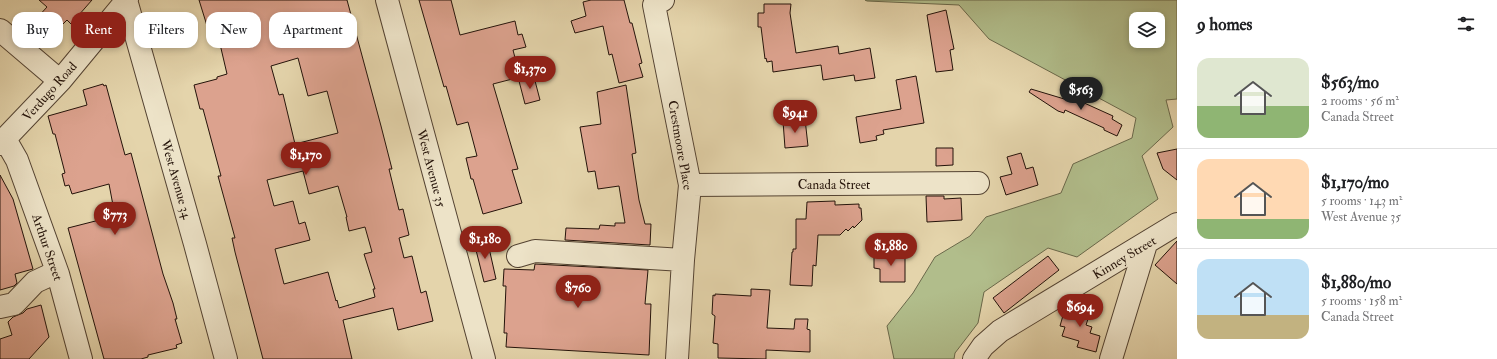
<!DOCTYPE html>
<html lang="en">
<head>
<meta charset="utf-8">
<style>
	:root { --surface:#fff; --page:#f6f6f6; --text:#202124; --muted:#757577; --line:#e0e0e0; --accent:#8f2418 }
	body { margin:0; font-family:"IM FELL Double Pica",serif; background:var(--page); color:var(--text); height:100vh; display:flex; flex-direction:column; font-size:15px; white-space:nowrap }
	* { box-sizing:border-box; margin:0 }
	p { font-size:13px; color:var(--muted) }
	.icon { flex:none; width:22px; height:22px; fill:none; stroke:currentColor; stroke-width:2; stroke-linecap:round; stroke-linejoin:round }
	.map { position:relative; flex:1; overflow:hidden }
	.panel { display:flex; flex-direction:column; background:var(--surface); width:320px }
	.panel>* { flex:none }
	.top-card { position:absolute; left:12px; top:12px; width:380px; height:36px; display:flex; gap:8px }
	.buttons { position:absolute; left:1129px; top:12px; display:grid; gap:8px }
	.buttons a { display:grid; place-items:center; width:36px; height:36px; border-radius:8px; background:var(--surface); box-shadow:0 2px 6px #0003; font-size:20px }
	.price { position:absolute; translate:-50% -34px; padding:0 9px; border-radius:14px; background:var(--accent); color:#fff; font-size:13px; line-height:26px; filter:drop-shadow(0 1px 2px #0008) }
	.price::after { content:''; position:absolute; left:50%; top:24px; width:12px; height:9px; margin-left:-6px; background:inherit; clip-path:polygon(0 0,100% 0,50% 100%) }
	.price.current { background:#222; color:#fff }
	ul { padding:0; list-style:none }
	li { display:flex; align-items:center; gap:12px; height:100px; padding:0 20px }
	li+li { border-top:1px solid var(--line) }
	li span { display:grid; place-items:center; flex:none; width:112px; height:80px; border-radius:12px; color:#555 }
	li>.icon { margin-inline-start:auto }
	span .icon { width:48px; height:48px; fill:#fffc; stroke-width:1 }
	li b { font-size:17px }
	h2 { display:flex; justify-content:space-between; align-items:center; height:48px; padding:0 20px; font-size:17px }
	.tag { padding:0 14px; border-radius:12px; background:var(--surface); box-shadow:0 2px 6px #0003; font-size:14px; line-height:36px }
	.tag.current { background:var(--accent); color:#fff }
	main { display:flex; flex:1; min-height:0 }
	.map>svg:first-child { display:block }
	.green { fill:#b1bd8b; stroke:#6a684a; fill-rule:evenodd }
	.building { fill:#dca28e; stroke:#24130a; fill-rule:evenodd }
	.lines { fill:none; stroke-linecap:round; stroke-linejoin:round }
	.minor-casing { stroke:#544332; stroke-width:24 }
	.minor { stroke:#ede3c8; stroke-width:22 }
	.labels { text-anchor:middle; stroke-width:3; stroke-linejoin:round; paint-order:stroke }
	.street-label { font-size:13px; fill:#24130a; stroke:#ede3c8 }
</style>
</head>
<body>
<main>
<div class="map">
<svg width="1177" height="359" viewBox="0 0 1177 359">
	<rect width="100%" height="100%" fill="#e4d4ab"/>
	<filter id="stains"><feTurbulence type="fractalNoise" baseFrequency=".005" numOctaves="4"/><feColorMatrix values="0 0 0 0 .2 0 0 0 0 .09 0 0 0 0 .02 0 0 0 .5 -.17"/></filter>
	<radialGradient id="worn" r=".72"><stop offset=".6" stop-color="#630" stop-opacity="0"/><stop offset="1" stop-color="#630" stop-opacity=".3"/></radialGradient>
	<path class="green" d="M865 0H1177V99L1166 100 1173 127 1142 156 1158 199 1077 257 1048 248 984 292 978 323 955 353 954 359H894L887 326 913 293 935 257 970 236 986 217 1061 193 1073 164 1132 138 1136 118 989 39 959 5 867 1ZM1136 19H1158V41H1136Z"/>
	<path class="building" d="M39 0H92L71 24 67 20 41 46 25 31 47 7Z
		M199 0H347L381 126 392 169H389L399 210 403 209 409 235 399 238 404 258 412 256 421 293 426 291 433 321 398 330 393 308 343 320 352 359H263L235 252 232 238H235L218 176H221L203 109H200L194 85 217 79V77L227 74 216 27 208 29ZM298 58 308 96 327 91 338 133 295 144 283 94 279 95 271 66ZM303 171 309 194 338 186 347 217H346L349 231 365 227 372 252 364 254 375 289H373L375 297 339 308 337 300 336 301 328 272 284 284 275 249 310 240 305 222 299 224 293 201 274 206 267 180Z
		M419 0H451L460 35 515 21 518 35 522 34 526 47 513 50 520 77 493 84 518 169 512 170 522 203 483 214 473 179H471L466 158 477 156 468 122 457 125 446 86 444 87Z
		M591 0H624L630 23H632L642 63 639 64 643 77 619 83 612 54 609 55 603 26 575 33 571 21 586 16 583 2Z
		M764 4H791L790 13 796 53 838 46 839 54 870 48 875 78 855 81 854 75 823 80 821 65 773 72 772 61 767 62 766 58 765 59 761 27H758V13H764Z
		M946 10 954 49 950 50 953 70 936 72 927 15Z
		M916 76 924 123 883 130 884 134 876 136 877 140 860 143 856 117 901 109 896 80Z
		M534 77 540 100 525 104 519 81Z
		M103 84 104 86 106 85 125 155 131 153 163 274 173 303 177 319H175L182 343 176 345 177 348 148 355V357L141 359H104L68 228 115 216 109 184 72 194 69 185 65 186 62 174 65 173 55 134H53L48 116 87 105 83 90Z
		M626 85 636 153 632 154 639 200 645 224H651L650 245 565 240 566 228 599 229 600 225 615 226V223H625L619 186 598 189 595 171 588 172 580 127 601 124 597 92Z
		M1031 89 1081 104 1082 102 1113 116 1112 119 1122 125 1117 136 1104 130V128L1065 110 1064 113 1058 111 1029 92Z
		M805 119 808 146 785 148 783 121Z
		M936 148H953V165L936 166Z
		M1177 149V180L1163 169 1157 153Z
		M1021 153 1026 169 1033 167 1038 185 1006 195 1000 177 1012 174 1007 157Z
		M0 175 13 199 33 269 15 274 17 283 14 286 0 290Z
		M926 196H944V199L961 198 962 220 927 222Z
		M835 201V205L859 204V208H861L862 220 854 228 853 226 848 231 846 229 840 235H818L816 266 813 265 812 286 790 285 792 252H793V249H796V219H806L807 202Z
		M487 239 496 279 484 282 474 242Z
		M1177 241V284L1155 265Z
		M874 253 905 254V282H880V269L874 268Z
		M1048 256 1059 270 1004 313 993 298Z
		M535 264 648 270 645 304H651L649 355 506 347 507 333H504L506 286H503L504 269 534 270Z
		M751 289 770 290 767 328 794 329 795 319H808L807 329 810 330V352L766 350V359L718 358V344L713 343 715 316 712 314 713 295 715 296V294L751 296Z
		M1072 304 1091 310 1086 325 1092 327 1090 333 1100 336 1096 352 1077 347 1079 341 1062 336 1065 327 1060 326 1064 312 1069 313Z
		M41 305 49 337 29 359H0V339L12 335 8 322 13 317 23 313 27 309Z"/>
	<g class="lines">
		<g class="minor-casing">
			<path id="minor" d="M126 0 195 244 226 359
				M387 0 484 359
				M663 0 654 5 690 185 683 260 677 359
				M0 30 60 81
				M5 139 17 160 58 274 81 359
				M0 144 60 81 127 0
				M690 185 978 183
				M518 256 535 251 683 260
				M0 307 14 304 35 282 50 275 58 274
				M974 359 983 346 1000 331 1177 224
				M1111 359 1146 244"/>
		</g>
		<use href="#minor" class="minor"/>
	</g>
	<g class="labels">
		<g class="street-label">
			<text transform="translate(49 91) rotate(-48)" y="5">Verdugo Road</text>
			<text transform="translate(681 145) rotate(80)" y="5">Crestmoore Place</text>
			<text transform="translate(432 168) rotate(75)" y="5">West Avenue 35</text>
			<text transform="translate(177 179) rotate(74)" y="5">West Avenue 34</text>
			<text x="834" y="189">Canada Street</text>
			<text transform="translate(48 247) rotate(71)" y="5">Arthur Street</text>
			<text transform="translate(1124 257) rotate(-31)" y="5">Kinney Street</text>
		</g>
	</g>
	<rect width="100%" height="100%" filter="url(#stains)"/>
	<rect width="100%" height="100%" fill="url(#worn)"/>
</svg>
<div class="buttons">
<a><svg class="icon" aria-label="layers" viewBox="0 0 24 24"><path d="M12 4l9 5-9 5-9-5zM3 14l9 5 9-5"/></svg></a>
</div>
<b class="price" style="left:530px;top:90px">$1,370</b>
<b class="price current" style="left:1081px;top:111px">$563</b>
<b class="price" style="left:795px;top:134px">$941</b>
<b class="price" style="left:306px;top:176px">$1,170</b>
<b class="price" style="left:115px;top:236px">$773</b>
<b class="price" style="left:485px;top:260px">$1,180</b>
<b class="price" style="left:891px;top:267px">$1,880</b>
<b class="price" style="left:578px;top:309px">$760</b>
<b class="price" style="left:1080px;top:328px">$694</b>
<div class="top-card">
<a class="tag">Buy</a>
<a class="tag current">Rent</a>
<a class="tag">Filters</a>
<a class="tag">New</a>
<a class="tag">Apartment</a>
</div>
</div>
<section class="panel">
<h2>9 homes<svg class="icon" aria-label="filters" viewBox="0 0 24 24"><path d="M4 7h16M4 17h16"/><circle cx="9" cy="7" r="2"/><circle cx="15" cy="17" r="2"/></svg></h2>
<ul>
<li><span style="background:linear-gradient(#dfe7d0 60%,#8fb573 0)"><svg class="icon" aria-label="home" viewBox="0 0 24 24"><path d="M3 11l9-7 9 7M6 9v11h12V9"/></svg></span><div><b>$563/mo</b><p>2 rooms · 56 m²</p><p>Canada Street</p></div></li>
<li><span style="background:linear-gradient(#ffd9b3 75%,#8fb573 0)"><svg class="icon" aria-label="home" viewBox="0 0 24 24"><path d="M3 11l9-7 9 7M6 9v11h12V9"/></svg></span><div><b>$1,170/mo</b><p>5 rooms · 143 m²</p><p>West Avenue 35</p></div></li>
<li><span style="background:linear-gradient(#bfe0f5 70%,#c2b280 0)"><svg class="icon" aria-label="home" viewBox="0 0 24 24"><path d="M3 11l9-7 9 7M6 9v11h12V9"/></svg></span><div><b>$1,880/mo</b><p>5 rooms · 158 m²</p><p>Canada Street</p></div></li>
</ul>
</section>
</main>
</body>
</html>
